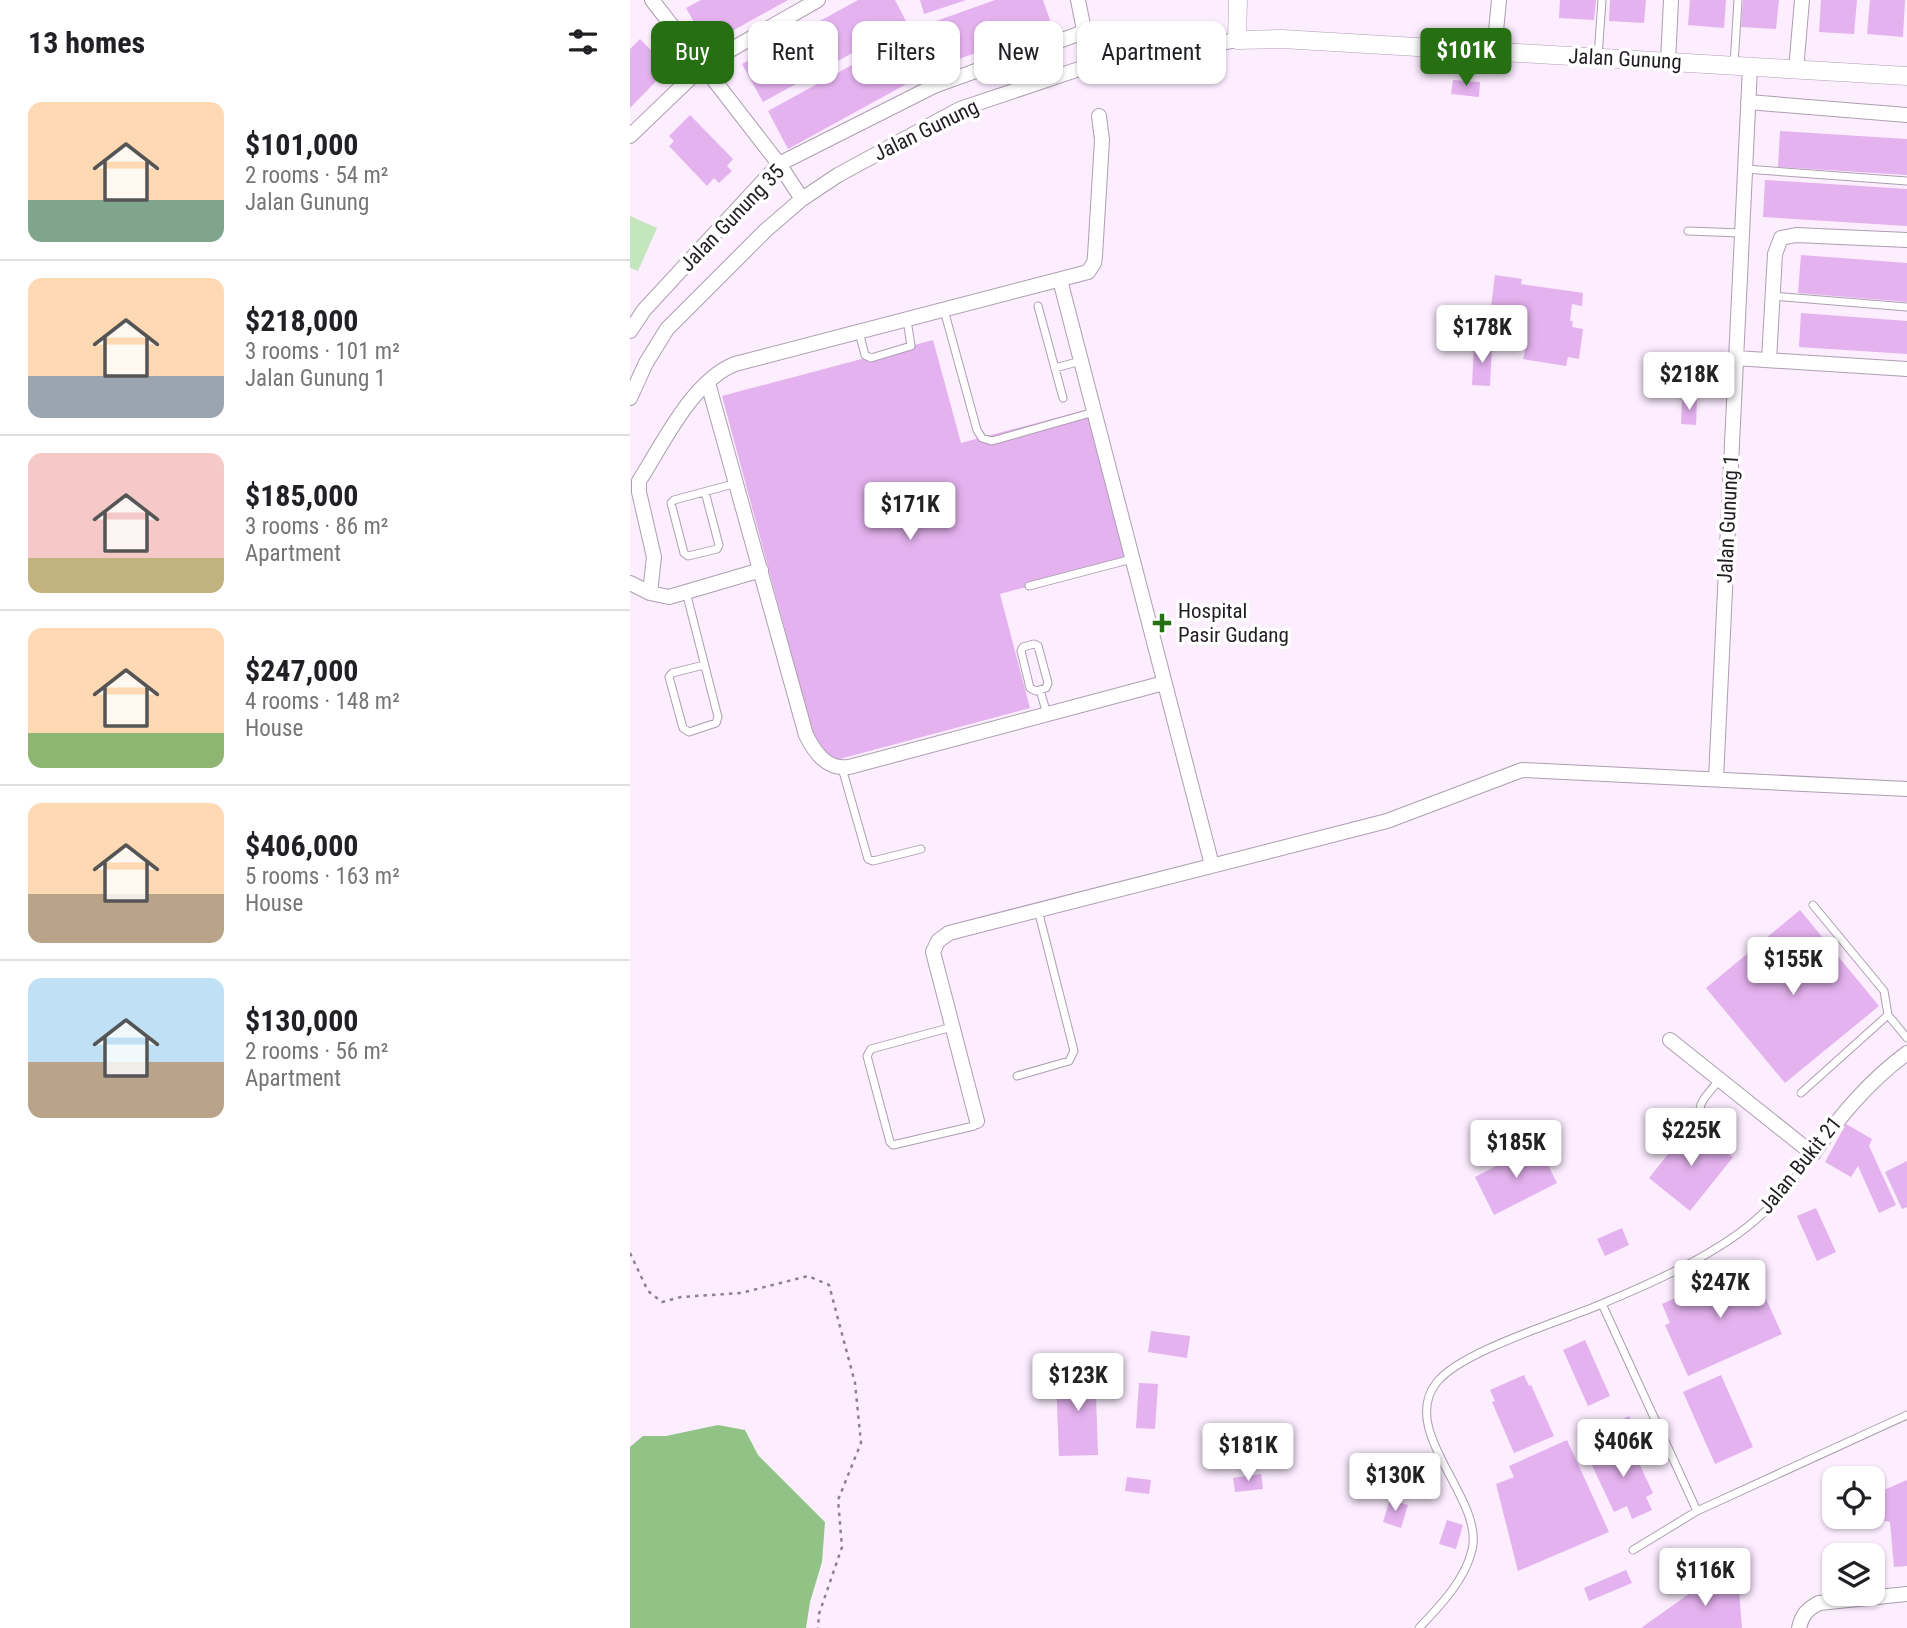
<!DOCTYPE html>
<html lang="en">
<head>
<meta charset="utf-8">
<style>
	:root { --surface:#fff; --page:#f2f2f2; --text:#202124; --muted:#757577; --line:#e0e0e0; --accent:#267013 }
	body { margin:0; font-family:"Roboto Condensed",sans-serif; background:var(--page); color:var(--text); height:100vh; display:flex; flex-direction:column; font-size:26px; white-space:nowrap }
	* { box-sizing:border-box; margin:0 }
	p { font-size:23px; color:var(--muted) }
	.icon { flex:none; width:38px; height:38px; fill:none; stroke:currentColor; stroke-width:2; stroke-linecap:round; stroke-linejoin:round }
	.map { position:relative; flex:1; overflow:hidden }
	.panel { display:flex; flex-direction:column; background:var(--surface); width:630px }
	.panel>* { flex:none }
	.guide { position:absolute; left:21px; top:21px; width:665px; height:63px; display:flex; gap:14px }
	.controls { position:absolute; left:1192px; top:1466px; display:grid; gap:14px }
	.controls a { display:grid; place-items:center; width:63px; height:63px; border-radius:14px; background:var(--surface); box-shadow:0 2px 5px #0004; font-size:35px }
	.price { position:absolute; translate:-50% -60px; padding:0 16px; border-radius:7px; background:#fff; color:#222; font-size:23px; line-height:46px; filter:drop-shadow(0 2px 4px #0008) }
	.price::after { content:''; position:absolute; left:50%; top:42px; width:21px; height:16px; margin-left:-10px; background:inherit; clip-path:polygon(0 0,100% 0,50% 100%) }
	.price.on { background:var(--accent); color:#fff }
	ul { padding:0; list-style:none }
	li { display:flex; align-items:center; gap:21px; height:175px; padding:0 28px }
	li+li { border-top:2px solid var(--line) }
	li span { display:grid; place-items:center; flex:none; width:196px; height:140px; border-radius:14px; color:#555 }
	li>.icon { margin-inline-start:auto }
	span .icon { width:84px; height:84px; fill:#fffc; stroke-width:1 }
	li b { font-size:30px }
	h2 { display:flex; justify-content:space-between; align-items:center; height:84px; padding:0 28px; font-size:30px }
	.chip { padding:0 24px; border-radius:14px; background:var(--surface); box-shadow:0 2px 5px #0004; font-size:24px; line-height:63px }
	.chip.on { background:var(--accent); color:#fff }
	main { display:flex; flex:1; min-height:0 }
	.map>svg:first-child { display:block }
	.green { fill:#c4e6bd }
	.water { fill:#91c387 }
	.building { fill:#e4b2ef }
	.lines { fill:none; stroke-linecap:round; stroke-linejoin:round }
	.service-casing { stroke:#ac9faf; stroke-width:9 }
	.minor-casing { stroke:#ac9faf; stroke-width:16 }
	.tertiary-casing { stroke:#ac9faf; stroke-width:19 }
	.path { stroke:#8d838f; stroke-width:2.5; stroke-dasharray:3.5 5; stroke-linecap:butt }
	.service { stroke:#fff; stroke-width:7 }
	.minor { stroke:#fff; stroke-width:14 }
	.tertiary { stroke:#fff; stroke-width:18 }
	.poi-dot { fill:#267013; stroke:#fff; stroke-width:2.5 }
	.labels { text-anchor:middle; stroke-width:7; stroke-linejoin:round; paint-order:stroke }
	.street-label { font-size:21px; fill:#221d23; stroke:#fff }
	.poi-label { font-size:21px; fill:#221d23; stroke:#fff; text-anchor:start }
</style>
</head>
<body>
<main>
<section class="panel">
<h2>13 homes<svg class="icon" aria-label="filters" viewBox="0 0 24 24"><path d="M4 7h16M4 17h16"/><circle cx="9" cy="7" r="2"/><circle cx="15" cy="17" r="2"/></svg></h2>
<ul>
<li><span style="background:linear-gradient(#ffd9b3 70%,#7fa58c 0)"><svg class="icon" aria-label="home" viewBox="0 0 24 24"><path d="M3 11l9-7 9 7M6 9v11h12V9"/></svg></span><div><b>$101,000</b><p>2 rooms · 54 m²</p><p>Jalan Gunung</p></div></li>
<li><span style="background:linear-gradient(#ffd9b3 70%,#9aa5b1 0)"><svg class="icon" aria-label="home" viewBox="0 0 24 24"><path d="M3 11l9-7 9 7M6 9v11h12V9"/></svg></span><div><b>$218,000</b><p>3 rooms · 101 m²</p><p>Jalan Gunung 1</p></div></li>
<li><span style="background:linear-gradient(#f6c9c9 75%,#c2b280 0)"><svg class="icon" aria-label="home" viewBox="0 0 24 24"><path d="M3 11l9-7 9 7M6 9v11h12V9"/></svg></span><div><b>$185,000</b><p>3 rooms · 86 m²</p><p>Apartment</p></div></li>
<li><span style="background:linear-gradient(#ffd9b3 75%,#8fb573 0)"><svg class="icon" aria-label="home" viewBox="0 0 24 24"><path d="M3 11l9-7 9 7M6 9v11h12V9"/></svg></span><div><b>$247,000</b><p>4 rooms · 148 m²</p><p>House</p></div></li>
<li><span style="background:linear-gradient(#ffd9b3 65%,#b9a48a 0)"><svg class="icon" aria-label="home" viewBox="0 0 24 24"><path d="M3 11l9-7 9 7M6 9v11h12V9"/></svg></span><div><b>$406,000</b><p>5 rooms · 163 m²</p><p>House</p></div></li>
<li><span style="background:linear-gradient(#bfe0f5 60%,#b9a48a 0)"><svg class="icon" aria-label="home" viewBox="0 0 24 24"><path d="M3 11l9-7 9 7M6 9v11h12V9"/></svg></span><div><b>$130,000</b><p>2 rooms · 56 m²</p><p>Apartment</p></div></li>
</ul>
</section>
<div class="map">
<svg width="1277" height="1628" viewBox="0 0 1277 1628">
	<rect width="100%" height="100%" fill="#fcedff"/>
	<path class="green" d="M0 216 27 228 8 271 0 268Z"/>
	<path class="water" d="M88 1425 115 1430 128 1455 195 1522 192 1562 180 1602 176 1628H0V1447L13 1436H36Z"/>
	<path class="building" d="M71 0H158L77 45 56 8Z
		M228 0H265L277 23 133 102 112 64Z
		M290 0H336L294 14Z
		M365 0H413L422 26 309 66 295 25Z
		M930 0H966L964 20 929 18Z
		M980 0H1016L1014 23 979 21Z
		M1060 0H1096L1094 28 1058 25Z
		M1113 0H1149L1146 29 1111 27Z
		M1191 0H1227L1224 34 1189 32Z
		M1240 0H1275L1273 37 1237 34Z
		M282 32 302 70 158 149 138 111Z
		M10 39 39 68 0 108V49Z
		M823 80 850 82 849 97 821 94Z
		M60 115 103 159 97 166 102 171 89 183 84 178 77 186 39 146 44 141 39 136Z
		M1150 131 1277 139V175L1148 167Z
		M1135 180 1277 189V226L1133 217Z
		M1171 255 1277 263V302L1168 293Z
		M865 275 892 279 891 284 953 293 952 306 942 304 940 321H943L942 327 953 329 949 359 938 357 936 366 893 359 895 351 888 350 889 340 864 336 867 316 860 315Z
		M1171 313 1277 321V354L1169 347Z
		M303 340 331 443 459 409 499 559 370 594 400 708 191 764 92 396Z
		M844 344 862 345 860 386 842 385Z
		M1052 398 1067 399 1066 425 1051 424Z
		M1170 910 1249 1006 1155 1083 1076 988Z
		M1062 1124 1103 1157 1060 1211 1019 1178Z
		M1216 1124 1242 1139 1239 1146 1266 1205 1249 1213 1228 1166 1221 1177 1195 1162Z
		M908 1145 927 1183 864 1215 845 1177Z
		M1277 1161V1207L1272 1209 1255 1172Z
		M1186 1208 1206 1252 1187 1261 1167 1216Z
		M992 1228 999 1245 975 1256 967 1239Z
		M1120 1264 1152 1334 1058 1376 1035 1325 1040 1323 1032 1304Z
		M521 1331 560 1336 557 1358 518 1352Z
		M955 1340 980 1396 958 1406 933 1350Z
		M465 1365 468 1455 429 1456 426 1379 446 1378V1366Z
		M894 1375 899 1386 901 1385 924 1436 884 1453 862 1402 865 1401 860 1390Z
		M1091 1375 1123 1447 1085 1464 1053 1392Z
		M509 1383 528 1384 525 1429 506 1428Z
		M999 1416 1006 1431 982 1442 975 1428Z
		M997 1438 1023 1493 1016 1497 1022 1510 1002 1519 997 1506 984 1512 958 1457Z
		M937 1440 979 1532 888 1571 866 1484 884 1477 879 1466Z
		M631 1474 633 1489 605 1492 603 1478Z
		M497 1477 521 1480 519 1494 495 1491Z
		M1277 1480V1566L1264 1567 1260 1522 1235 1517H1242V1495Z
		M760 1499 778 1505 771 1528 753 1522Z
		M817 1520 833 1525 826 1549 809 1544Z
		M996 1570 1002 1583 959 1601 954 1588Z
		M1108 1577 1112 1628H1011L1073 1584Z"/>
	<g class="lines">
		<g class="service-casing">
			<path id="service" d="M968 57 972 0
				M1104 65 1108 0
				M1115 169 1277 181
				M1058 231 1111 233
				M1143 296 1277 307
				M408 306 433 398
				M314 310 347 430 352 438 362 441 464 412
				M229 332 235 355 241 358 281 346 277 320
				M425 368 451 361
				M75 492 89 545 87 549 58 556 54 553 41 503 44 500 107 483
				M399 586 502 559
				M56 592 88 717 86 723 59 732 53 728 39 677 42 673 74 665
				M404 644 408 646 418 683 416 688 406 691 400 688 391 651 393 647Z
				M410 690 417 714
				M212 768 238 859 243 861 291 849
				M1183 905 1254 991 1258 1015 1277 1038
				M322 1027 241 1049 237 1056 260 1142 263 1145 344 1126 346 1122
				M387 1076 439 1061 444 1051 408 910
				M1171 1093 1258 1015
				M1087 1132C1059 1110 1070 1104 1089 1080
				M972 1304 1067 1511
				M1003 1550 1067 1511 1277 1415
				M789 1628C810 1606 835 1580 842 1550 855 1499 767 1431 807 1382 832 1351 929 1322 969 1305 1020 1284 1091 1253 1131 1215 1151 1198 1166 1174 1183 1154"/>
		</g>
		<g class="minor-casing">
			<path id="minor" d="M22 0 149 164 172 199
				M448 0 461 65
				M864 52 869 0
				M1038 62 1041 0
				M1166 70 1172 0
				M1118 102 1277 115
				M0 136 74 65 188 0
				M430 280 582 865
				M0 331 14 310 149 164 304 86 454 32
				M1105 358 1277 369
				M1139 360 1145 254 1151 238 1166 235 1277 240
				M78 383 176 735C185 753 197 770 219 767L534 683
				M0 398 16 363 37 329 136 230 172 199 208 175 330 109 461 65 607 40
				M0 583 20 593 39 597 131 570
				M20 593 24 557 9 492V481C33 444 62 381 105 364L458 272 464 263 465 256 472 140 469 116
				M1086 779 1120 67
				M1040 1040 1183 1154C1210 1116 1238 1082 1277 1053
				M347 1121 303 952 308 941 319 933 757 821 892 770 1277 789
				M1169 1628C1172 1615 1177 1609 1189 1603L1277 1594"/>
		</g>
		<g class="tertiary-casing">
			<path id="tertiary" d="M608 0 607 40 652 39 1277 76"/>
		</g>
		<path class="path" d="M0 1253 18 1291 32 1302 51 1297 111 1293 178 1276 199 1285 225 1383 231 1443 208 1500 212 1547 189 1614 188 1628"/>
		<use href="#service" class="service"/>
		<use href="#minor" class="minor"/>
		<use href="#tertiary" class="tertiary"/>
	</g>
	<path class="poi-dot" d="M528.5 612.5h7v7h7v7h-7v7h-7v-7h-7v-7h7z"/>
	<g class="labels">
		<g class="street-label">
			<text transform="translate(995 59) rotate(3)" y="7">Jalan Gunung</text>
			<text transform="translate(296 130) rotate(-26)" y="7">Jalan Gunung</text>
			<text transform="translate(102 218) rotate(-46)" y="7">Jalan Gunung 35</text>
			<text transform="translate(1098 519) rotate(-87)" y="7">Jalan Gunung 1</text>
			<text transform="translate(1170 1165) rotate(-51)" y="7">Jalan Bukit 21</text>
		</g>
		<g class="poi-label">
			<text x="548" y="618">Hospital<tspan x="548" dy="24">Pasir Gudang</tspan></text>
		</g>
	</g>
</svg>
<div class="controls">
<a><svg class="icon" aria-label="locate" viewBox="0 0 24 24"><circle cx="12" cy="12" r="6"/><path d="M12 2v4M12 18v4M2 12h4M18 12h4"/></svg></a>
<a><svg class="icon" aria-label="layers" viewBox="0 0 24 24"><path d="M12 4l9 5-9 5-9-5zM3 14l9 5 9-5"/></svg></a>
</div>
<b class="price on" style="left:836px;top:88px">$101K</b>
<b class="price" style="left:852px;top:365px">$178K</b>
<b class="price" style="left:1059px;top:412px">$218K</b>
<b class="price" style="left:280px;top:542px">$171K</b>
<b class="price" style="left:1163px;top:997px">$155K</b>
<b class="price" style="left:1061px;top:1168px">$225K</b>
<b class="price" style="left:886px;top:1180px">$185K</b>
<b class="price" style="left:1090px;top:1320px">$247K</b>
<b class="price" style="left:448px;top:1413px">$123K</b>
<b class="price" style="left:993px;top:1479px">$406K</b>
<b class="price" style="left:618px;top:1483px">$181K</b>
<b class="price" style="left:765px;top:1513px">$130K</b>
<b class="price" style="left:1075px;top:1608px">$116K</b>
<div class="guide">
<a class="chip on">Buy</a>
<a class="chip">Rent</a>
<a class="chip">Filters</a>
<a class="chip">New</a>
<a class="chip">Apartment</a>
</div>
</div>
</main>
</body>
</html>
